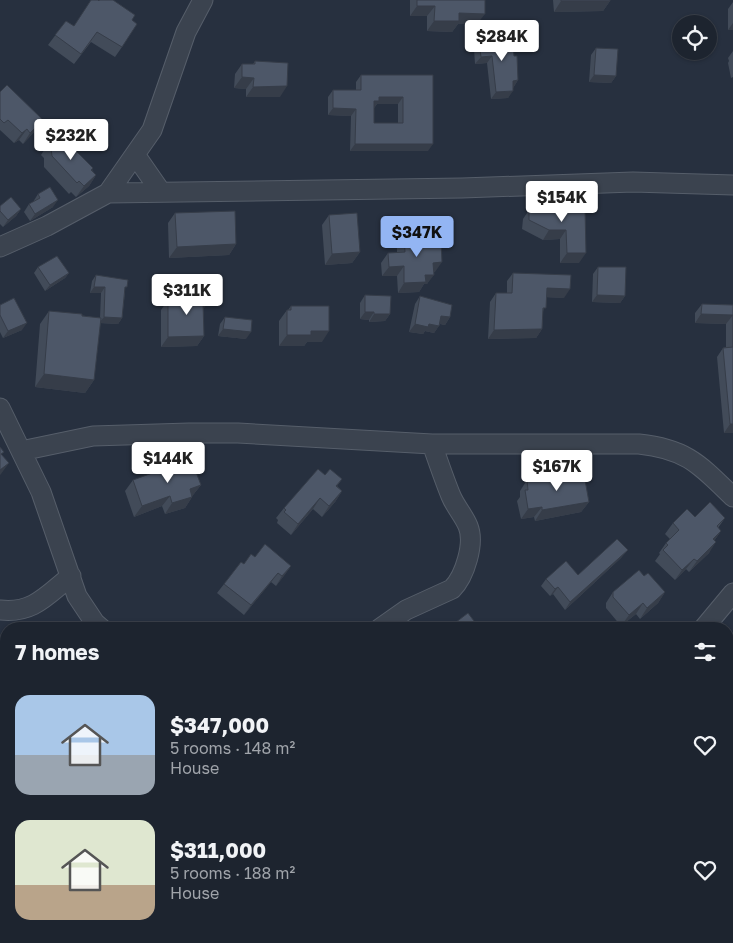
<!DOCTYPE html>
<html lang="en">
<head>
<meta charset="utf-8">
<style>
	:root { --surface:#1d242f; --page:#2a303b; --text:#f1f3f6; --muted:#a0a4aa; --line:#3b414b; --accent:#93b5f3 }
	body { margin:0; font-family:"Golos Text",sans-serif; background:var(--page); color:var(--text); height:100vh; display:flex; flex-direction:column; font-size:19px; white-space:nowrap }
	* { box-sizing:border-box; margin:0 }
	p { font-size:16px; color:var(--muted) }
	.icon { flex:none; width:28px; height:28px; fill:none; stroke:currentColor; stroke-width:2; stroke-linecap:round; stroke-linejoin:round }
	.map { position:relative; flex:1; overflow:hidden }
	.panel { position:absolute; left:0px; top:622px; width:734px; height:321px; display:flex; flex-direction:column; background:var(--surface); border-radius:20px 20px 0 0; box-shadow:0 1px 4px #0004,0 0 0 1px var(--line) }
	.panel>* { flex:none }
	.controls { position:absolute; left:672px; top:15px; display:grid; gap:10px }
	.controls a { display:grid; place-items:center; width:45px; height:45px; border-radius:50%; background:var(--surface); box-shadow:0 1px 4px #0004,0 0 0 1px var(--line); font-size:25px }
	.price { position:absolute; translate:-50% -42px; padding:0 11px; border-radius:5px; background:#fff; color:#222; font-size:16px; line-height:32px; filter:drop-shadow(0 1px 2px #0008) }
	.price::after { content:''; position:absolute; left:50%; top:30px; width:15px; height:11px; margin-left:-8px; background:inherit; clip-path:polygon(0 0,100% 0,50% 100%) }
	.price.current { background:var(--accent); color:#111 }
	ul { padding:0; list-style:none }
	li { display:flex; align-items:center; gap:15px; height:125px; padding:0 15px }
	li span { display:grid; place-items:center; flex:none; width:140px; height:100px; border-radius:15px; color:#555 }
	li>.icon { margin-inline-start:auto }
	span .icon { width:60px; height:60px; fill:#fffc; stroke-width:1 }
	li b { font-size:21px }
	h2 { display:flex; justify-content:space-between; align-items:center; height:60px; padding:0 15px; font-size:21px }
	.map>svg:first-child { display:block }
	.lines { fill:none; stroke-linecap:round; stroke-linejoin:round }
	.minor-casing { stroke:#565e6a; stroke-width:21 }
	.minor { stroke:#3b434f; stroke-width:19 }
	.wall { fill:#424b59; fill-rule:evenodd }
	.shaded-wall { fill:#363d49 }
	.building { fill:#4d5768; stroke:#363d49; fill-rule:evenodd }
</style>
</head>
<body>
<div class="map">
<svg width="733" height="943" viewBox="0 0 733 943">
	<rect width="100%" height="100%" fill="#27303f"/>
	<g class="lines">
		<g class="minor-casing">
			<path id="minor" d="M136 156 161 192
				M108 193 462 188 633 182 733 185
				M0 247 47 226 108 193 152 130 186 32 203 0
				M0 408 41 492 77 596 95 623 102 629
				M21 451 93 436 189 433H238L432 444H639C687 449 700 465 733 497
				M0 610C33 614 47 595 71 576
				M379 629 406 610 452 589C465 576 475 543 468 526 464 516 455 506 451 496 444 479 438 461 432 444
				M703 629 733 593
				M728 775 733 774
				M505 938 512 943
				M90 943 93 938
				M434 943 439 938"/>
		</g>
		<use href="#minor" class="minor"/>
	</g>
	<path class="wall" d="M410 0H485L477 24H458L452 32 427 31V16H410Z
		M553 0H610V1L603 11 554 12Z
		M733 2V30H728V9Z
		M132 20 122 47 115 57 91 42 74 64 48 45 66 21 73 26Z
		M479 41 514 56 518 80 513 88 508 98 491 99 487 63 475 64 474 49Z
		M596 48 616 76 611 83 589 82 591 55Z
		M733 51V77L731 78 728 63 729 61 728 58Z
		M255 61 280 97H246V89L234 88 235 74 242 64H253Z
		M361 75H433L428 151H350L351 116 328 115V97L333 90H356V82ZM377 104H398V123H374V108Z
		M0 92 43 120 36 130 23 144 19 140 14 143 0 130V131Z
		M48 144 93 168 92 170 96 175 89 186 76 197 71 192 69 194 44 167V158L41 155Z
		M38 194 53 207 30 221 24 212 29 204 33 202Z
		M565 205 579 263H560V239L543 240 522 229 523 219 529 210Z
		M0 206 21 209 16 216 3 227 0 224Z
		M175 213 236 244 229 255 169 258 168 223Z
		M329 215 360 252 352 263 325 265 322 225Z
		M404 235 427 240 435 272H434L427 284H424L419 292 398 293 397 276H382L381 263 388 253H397V244Z
		M38 267 69 273 65 278 45 291 34 273Z
		M598 267 625 296 620 303 592 302 593 274Z
		M513 273 564 298 546 297 543 312 542 329 536 338 488 339 490 302 496 293H507V281Z
		M96 275 125 292 122 318 118 324 100 323 94 380 85 393 35 387 40 324 49 311 100 318 101 293H90L92 281Z
		M197 288 203 310 204 336 197 346 161 347V310L168 300H190V298Z
		M365 295 390 314 385 321 369 322V320L360 319V303Z
		M420 296 450 317 445 325 440 324 434 333 425 331 423 334 409 332 415 304Z
		M702 304 733 305V433H724L717 357 723 348 726 347V324L695 323V313Z
		M0 305 22 330 3 338 0 332Z
		M291 306 322 342H307L304 346H279V321L287 310H288Z
		M225 317 246 339 218 336 220 324Z
		M325 475 342 479 337 486 342 491 335 502 322 517 313 509 291 535 277 523 278 520 276 518 284 508Z
		M133 480 201 485 193 495 192 496V497L185 508 165 514 162 506 134 517 125 491Z
		M527 480H582L589 502 581 512 535 521 534 517 521 519 517 501 520 497V491Z
		M695 517 725 518 718 528 721 531 714 541 709 553 689 572 686 569 675 580 655 561 660 554 659 553 666 543 670 539 665 534 673 523Z
		M255 557 291 566 276 586 271 582 244 615 217 593 224 584 244 564Z
		M622 557 565 610 553 594 550 596 541 586 546 579 578 575Z
		M644 576 665 592 658 603 640 619 636 614 621 626 606 608V603L613 592Z
		M6 840V882L0 878V846Z
		M275 938H339L335 943H299L297 942Z
		M690 938H726L727 943H692Z"/>
	<path class="shaded-wall" d="M561 1H610L603 11 554 12Z
		M417 6H435L427 16H410Z
		M459 13 485 14 477 24H458L452 32 427 31 434 21Z
		M733 23V30H728Z
		M492 56 487 63 475 64 481 57Z
		M594 75 616 76 611 83 589 82Z
		M242 77 254 78 246 89 234 88Z
		M518 80 513 88V81Z
		M287 86 280 97H246L253 87Z
		M513 91 508 98 491 99 496 92Z
		M379 97H403L398 104H377L374 108V101Z
		M333 108 356 109 351 116 328 115Z
		M43 120 36 130 23 144 30 133Z
		M27 129 19 140 14 143 22 133Z
		M355 144H433L428 151H350Z
		M96 175 89 186 76 197 84 186Z
		M58 200 53 207 30 221 35 214Z
		M21 209 16 216 3 227 8 220Z
		M549 230H566L560 239 543 240Z
		M236 244 229 255 169 258 177 247Z
		M360 252 352 263 325 265 332 254Z
		M567 253H586L579 263H560Z
		M442 262 435 272H426L433 263Z
		M404 266 397 276H382L389 267Z
		M69 273 65 278 45 291 50 285Z
		M425 275H434L427 284H424L419 292 398 293 404 283Z
		M94 287H105L101 293H90Z
		M547 288 570 289 564 298 541 297Z
		M597 295 625 296 620 303 592 302Z
		M203 303H208L201 312Z
		M365 312H374L369 320 360 319Z
		M374 314H390L385 321 369 322Z
		M701 314 733 315 726 324 695 323Z
		M441 316 450 317 445 325 436 323Z
		M104 317 122 318 118 324 99 323Z
		M27 323 22 330 3 338 8 331Z
		M415 324H429L439 326 434 333 425 331 423 334 409 332Z
		M223 329 251 332 246 339 218 336Z
		M542 329 536 338 488 339 494 330Z
		M311 331H329L322 342H307L304 346H279L287 335Z
		M204 336 197 346 161 347 168 337Z
		M44 374 94 380 85 393 35 387Z
		M730 424H733V433H724Z
		M9 463 1 474 0 475V470Z
		M201 485 193 495 182 499 190 489Z
		M342 491 335 502 322 517 329 506Z
		M170 496 162 506 134 517 142 506Z
		M192 497 185 508 165 514 172 503Z
		M320 498 313 509 291 535 298 524Z
		M589 502 581 512 535 521 542 510Z
		M542 507 534 517 521 519 528 509Z
		M721 531 714 541 713 539Z
		M716 542 709 553 689 572 697 561Z
		M628 550 622 557 565 610 570 602Z
		M694 559 686 569 675 580 682 570Z
		M291 566 284 576 276 586 282 576Z
		M278 573 271 582 244 615 251 605Z
		M558 587 553 594 550 596 555 589Z
		M665 592 658 603 640 619 647 608Z
		M643 603 636 614 621 626 629 615Z
		M733 916V918L728 926V917Z"/>
	<path class="building" d="M91 0H98L99 1V0H113L135 15 132 20 137 24 122 47 97 32 81 54 55 35 66 21 74 26Z
		M417 0H485V14L459 13V21H434L435 6H417Z
		M561 0H610V1H561Z
		M512 38 514 56H517L518 80 513 81V91L496 92 492 56 481 57 479 41Z
		M596 48 618 49 616 76 594 75Z
		M255 61 288 63 287 86 253 87 254 78 242 77V64H255Z
		M361 75H433V144H355L356 109 333 108V90H361ZM379 97H403V123H374V101H379Z
		M7 85 43 120 30 133 27 129 22 133 8 120 4 123 0 119V92Z
		M59 134 93 168 91 170 96 175 84 186 79 181 77 183 52 156 51 148 48 144Z
		M50 187 58 200 35 214 29 204 40 198 38 194Z
		M11 197 21 209 8 220 0 211V206Z
		M538 200H549L565 205 569 209H585L586 253H567L566 230H549L529 220V210Z
		M235 211 236 244 177 247 175 213Z
		M357 213 360 252 332 254 329 215Z
		M427 234V240H441L442 262 433 263 434 275H425L426 282 404 283V266L389 267 388 253 405 252 404 235Z
		M57 256 69 273 50 285 38 267Z
		M598 267H626L625 296 597 295Z
		M513 273 571 275 570 289 547 288 546 308H543L542 329 494 330 496 293H512Z
		M96 275 128 280 127 287H125L122 318 104 317 105 287H94Z
		M197 288H208V303H203L204 336 168 337V300H197Z
		M365 295 391 296 390 314H374V312H365Z
		M420 296 452 305 450 317 441 316 439 326 429 324 428 327 415 324Z
		M14 298 27 323 8 331 0 315V305Z
		M702 304 733 305V424H730L723 348 733 347V315L701 314Z
		M291 306H329V331H311V335H287V310H291Z
		M49 311 82 314V316L101 318 94 380 44 374Z
		M225 317 252 320 251 332 223 329Z
		M0 447 4 452 1 454 9 463 0 470Z
		M191 459 201 485 190 489 192 497 172 503 170 496 142 506 133 480Z
		M318 469 325 475 330 469 342 479 336 486 342 491 329 506 320 498 298 524 284 512 286 510 284 508Z
		M581 472 582 480H585L589 502 542 510V507L528 509 525 490H528L527 480Z
		M710 502 725 518 717 526 721 531 713 539 716 542 697 561 694 559 682 570 663 550 668 545 666 543 679 530 673 523 687 509 695 517Z
		M617 539 628 550 570 602 558 587 555 589 546 579 566 561 578 575Z
		M265 544 291 566 282 576 278 573 251 605 224 584 241 562 244 564 251 554 255 557Z
		M639 570 644 576 648 573 665 592 647 608 643 603 629 615 613 597V592Z
		M468 613 480 629H447Z
		M5 839 6 840V867L0 863V846Z
		M728 890 733 910V916L728 917Z
		M275 938H300L296 943H270Z
		M312 938H339L335 943H320Z
		M701 938H726L727 943H702Z"/>
</svg>
<div class="controls">
<a><svg class="icon" aria-label="locate" viewBox="0 0 24 24"><circle cx="12" cy="12" r="6"/><path d="M12 2v4M12 18v4M2 12h4M18 12h4"/></svg></a>
</div>
<b class="price" style="left:502px;top:62px">$284K</b>
<b class="price" style="left:71px;top:161px">$232K</b>
<b class="price" style="left:562px;top:223px">$154K</b>
<b class="price current" style="left:417px;top:258px">$347K</b>
<b class="price" style="left:187px;top:316px">$311K</b>
<b class="price" style="left:168px;top:484px">$144K</b>
<b class="price" style="left:557px;top:492px">$167K</b>
<section class="panel">
<h2>7 homes<svg class="icon" aria-label="filters" viewBox="0 0 24 24"><path d="M4 7h16M4 17h16"/><circle cx="9" cy="7" r="2"/><circle cx="15" cy="17" r="2"/></svg></h2>
<ul>
<li><span style="background:linear-gradient(#a9c7e8 60%,#9aa5b1 0)"><svg class="icon" aria-label="home" viewBox="0 0 24 24"><path d="M3 11l9-7 9 7M6 9v11h12V9"/></svg></span><div><b>$347,000</b><p>5 rooms · 148 m²</p><p>House</p></div><svg class="icon" aria-label="heart" viewBox="0 0 24 24"><path d="M12 20l-8-8c-3-5 5-10 8-4 3-6 11-1 8 4z"/></svg></li>
<li><span style="background:linear-gradient(#dfe7d0 65%,#b9a48a 0)"><svg class="icon" aria-label="home" viewBox="0 0 24 24"><path d="M3 11l9-7 9 7M6 9v11h12V9"/></svg></span><div><b>$311,000</b><p>5 rooms · 188 m²</p><p>House</p></div><svg class="icon" aria-label="heart" viewBox="0 0 24 24"><path d="M12 20l-8-8c-3-5 5-10 8-4 3-6 11-1 8 4z"/></svg></li>
</ul>
</section>
</div>
</body>
</html>
